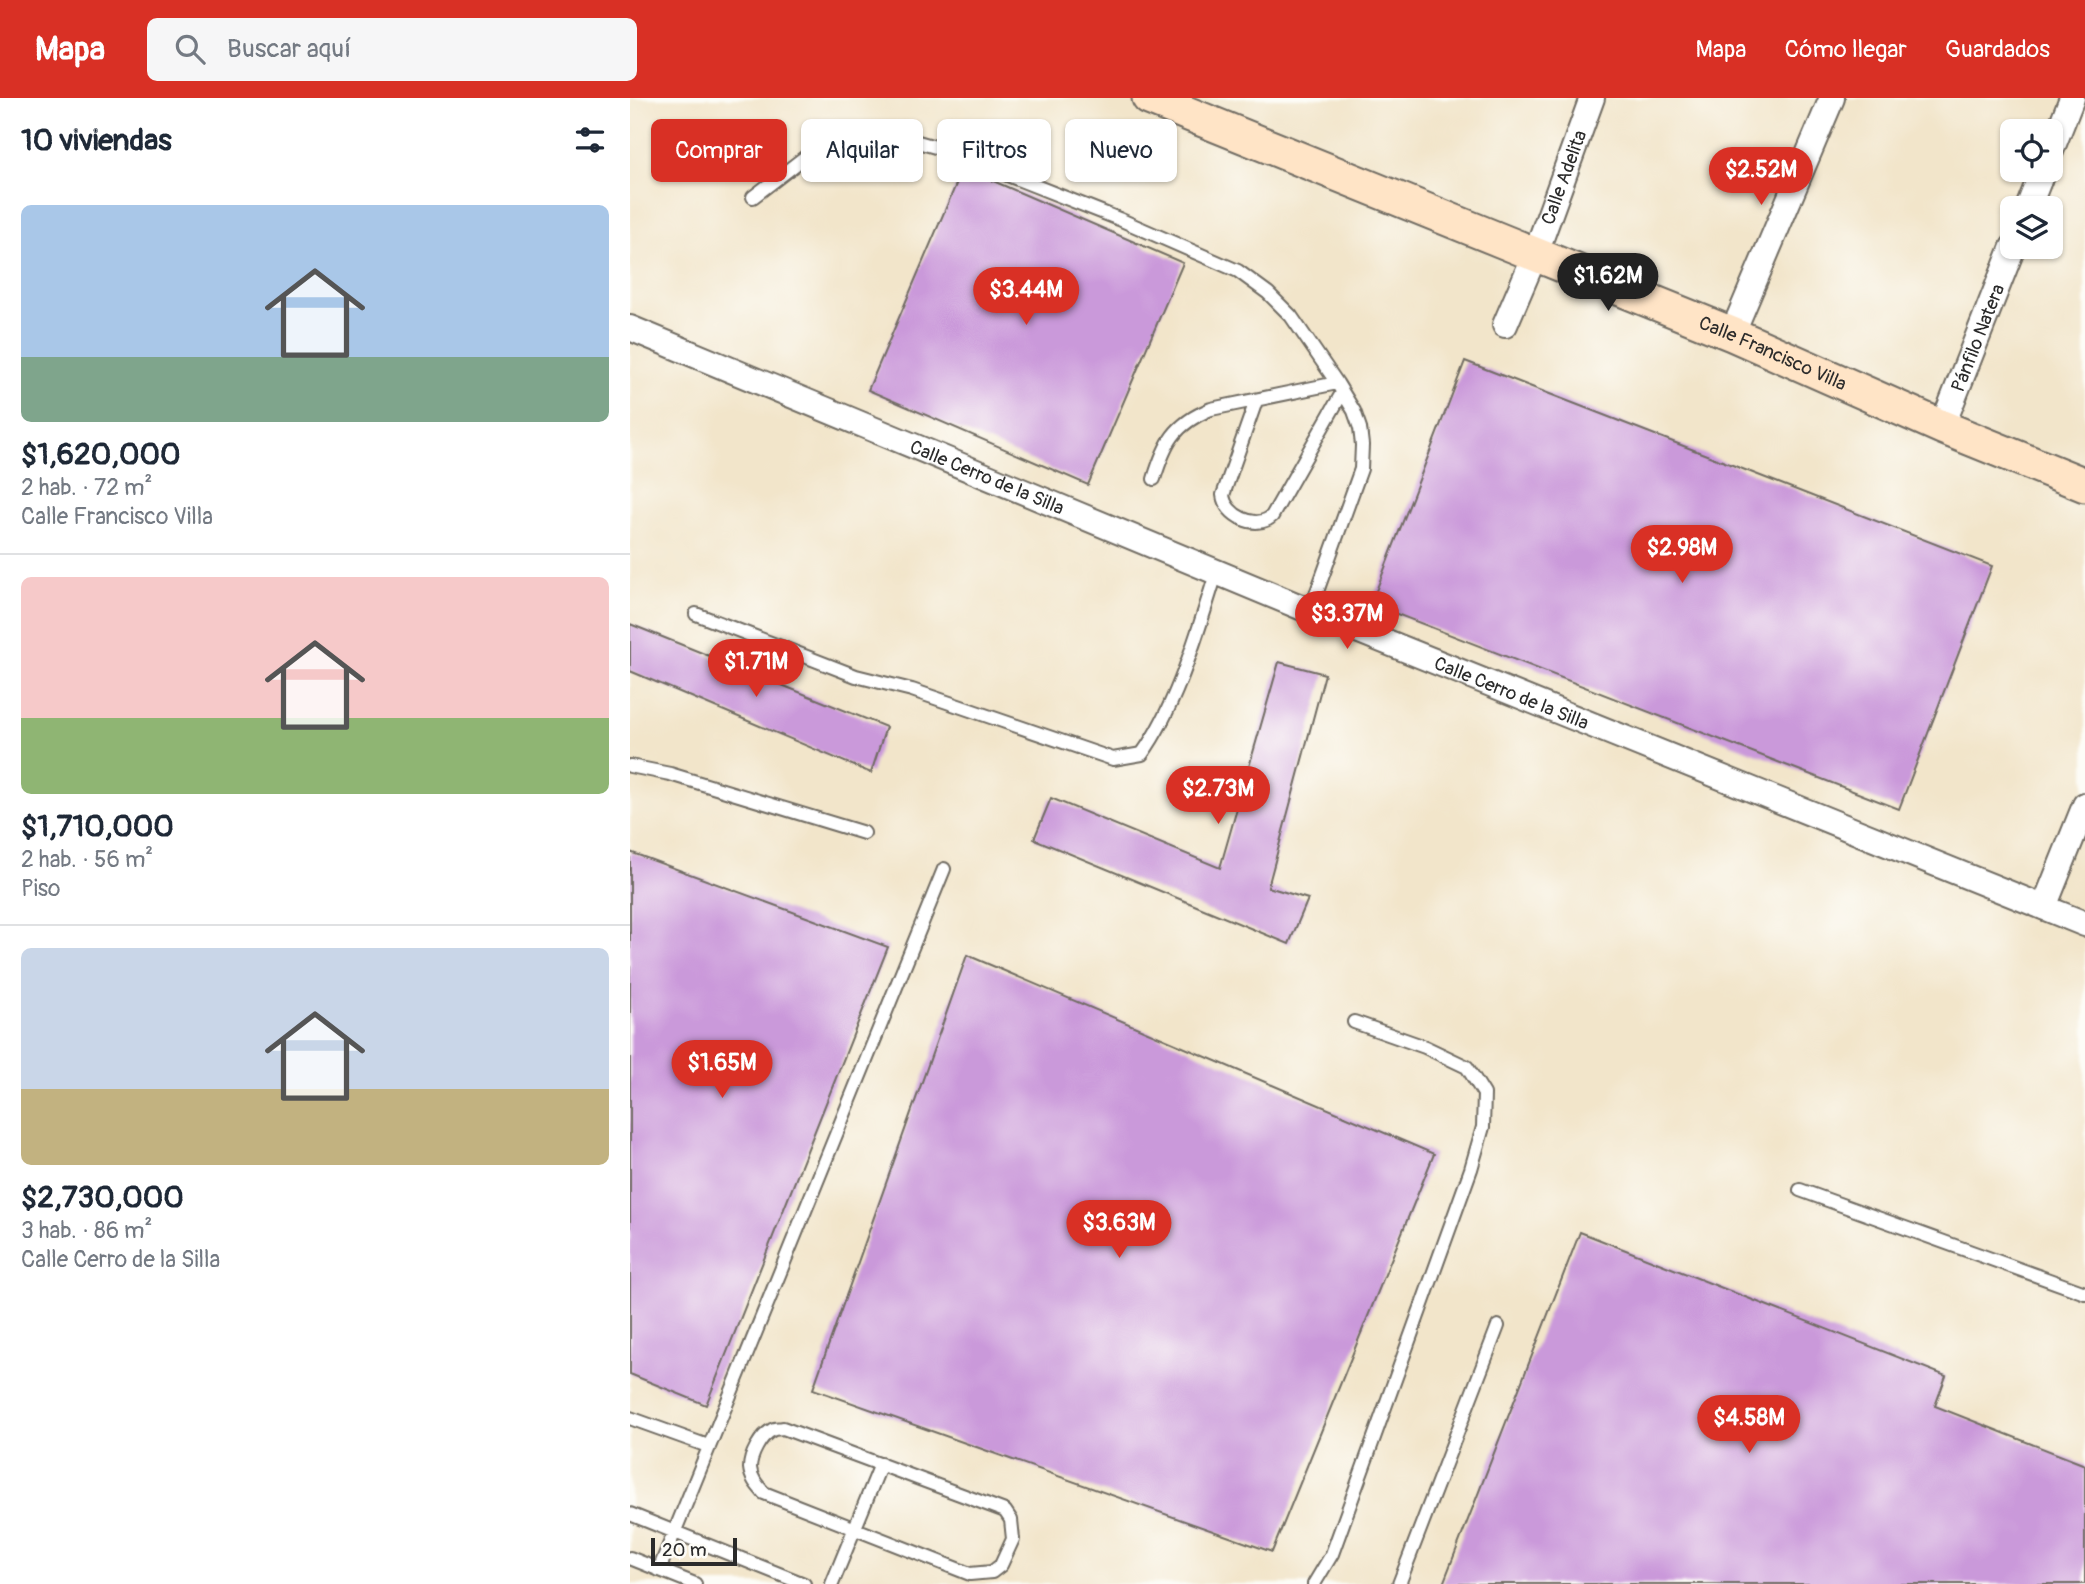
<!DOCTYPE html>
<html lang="es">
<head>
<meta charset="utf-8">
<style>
	:root { --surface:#fff; --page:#f6f6f7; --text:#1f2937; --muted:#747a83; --line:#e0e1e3; --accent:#d93025 }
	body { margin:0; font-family:Pangolin,sans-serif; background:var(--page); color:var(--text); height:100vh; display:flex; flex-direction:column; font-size:26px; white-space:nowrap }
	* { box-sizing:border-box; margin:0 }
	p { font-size:23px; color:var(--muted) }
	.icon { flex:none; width:38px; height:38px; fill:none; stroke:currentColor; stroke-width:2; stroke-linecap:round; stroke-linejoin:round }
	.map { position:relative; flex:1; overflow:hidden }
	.drawer { display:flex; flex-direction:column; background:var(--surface); width:630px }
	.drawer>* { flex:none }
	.guide { position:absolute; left:21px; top:21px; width:665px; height:63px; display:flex; gap:14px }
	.tools { position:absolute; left:1370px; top:21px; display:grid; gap:14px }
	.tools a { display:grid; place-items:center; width:63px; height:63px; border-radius:10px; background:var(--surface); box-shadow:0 2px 5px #0004; font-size:35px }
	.scale { position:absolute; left:21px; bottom:18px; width:86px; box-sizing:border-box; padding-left:7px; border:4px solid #2b2b2b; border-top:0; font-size:19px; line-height:24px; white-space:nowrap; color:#2b2b2b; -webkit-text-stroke:5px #fdfcf7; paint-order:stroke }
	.price { position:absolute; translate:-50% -60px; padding:0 16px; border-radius:24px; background:var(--accent); color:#fff; font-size:23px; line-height:46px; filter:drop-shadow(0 2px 4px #0008) }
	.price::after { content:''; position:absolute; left:50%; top:42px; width:21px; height:16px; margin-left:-10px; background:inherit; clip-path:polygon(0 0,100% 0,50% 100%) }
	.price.selected { background:#222; color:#fff }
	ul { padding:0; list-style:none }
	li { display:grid; align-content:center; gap:14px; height:371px; padding:0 21px }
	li+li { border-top:2px solid var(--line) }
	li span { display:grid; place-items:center; height:217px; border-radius:10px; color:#555 }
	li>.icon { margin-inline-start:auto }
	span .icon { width:126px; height:126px; fill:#fffc; stroke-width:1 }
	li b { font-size:30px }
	h2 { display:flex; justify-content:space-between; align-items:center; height:84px; padding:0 21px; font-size:30px }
	.pill { padding:0 24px; border-radius:10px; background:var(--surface); box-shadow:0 2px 5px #0004; font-size:24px; line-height:63px }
	.pill.selected { background:var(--accent); color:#fff }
	header { display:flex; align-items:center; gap:42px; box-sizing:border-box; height:98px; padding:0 35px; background:var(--accent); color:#fff }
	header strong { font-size:33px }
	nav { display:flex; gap:38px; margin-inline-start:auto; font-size:24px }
	.search { width:490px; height:63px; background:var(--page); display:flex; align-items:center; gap:18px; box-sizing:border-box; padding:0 24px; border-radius:10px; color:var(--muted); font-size:26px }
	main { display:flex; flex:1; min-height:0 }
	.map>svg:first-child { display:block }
	.building { fill:#ca99da }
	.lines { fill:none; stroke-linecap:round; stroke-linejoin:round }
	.lane-casing { stroke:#716c63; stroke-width:16 }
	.street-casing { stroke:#716c63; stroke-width:28 }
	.secondary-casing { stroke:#716c63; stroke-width:37 }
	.lane { stroke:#fff; stroke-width:12 }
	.street { stroke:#fff; stroke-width:24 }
	.secondary { stroke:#ffe4c6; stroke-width:33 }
	.labels { text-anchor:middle; stroke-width:6; stroke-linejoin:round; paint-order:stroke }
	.street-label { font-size:19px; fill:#2b2b2b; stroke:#fdfcf7 }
</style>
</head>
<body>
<header>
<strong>Mapa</strong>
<div class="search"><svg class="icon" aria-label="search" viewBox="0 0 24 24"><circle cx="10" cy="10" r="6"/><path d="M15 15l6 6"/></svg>Buscar aquí</div>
<nav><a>Mapa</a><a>Cómo llegar</a><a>Guardados</a></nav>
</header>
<main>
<section class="drawer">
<h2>10 viviendas<svg class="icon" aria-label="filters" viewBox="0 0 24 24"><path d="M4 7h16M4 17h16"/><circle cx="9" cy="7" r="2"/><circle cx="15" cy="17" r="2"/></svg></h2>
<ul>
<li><span style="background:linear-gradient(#a9c7e8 70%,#7fa58c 0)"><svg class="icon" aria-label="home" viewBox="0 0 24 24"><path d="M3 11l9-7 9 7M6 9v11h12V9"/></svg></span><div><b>$1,620,000</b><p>2 hab. · 72 m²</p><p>Calle Francisco Villa</p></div></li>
<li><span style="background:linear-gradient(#f6c9c9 65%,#8fb573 0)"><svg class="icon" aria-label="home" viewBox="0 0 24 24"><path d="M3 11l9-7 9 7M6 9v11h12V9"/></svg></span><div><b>$1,710,000</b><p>2 hab. · 56 m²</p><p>Piso</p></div></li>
<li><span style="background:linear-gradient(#c9d6e8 65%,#c2b280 0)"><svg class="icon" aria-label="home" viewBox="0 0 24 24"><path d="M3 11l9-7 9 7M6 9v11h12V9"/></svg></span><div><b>$2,730,000</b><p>3 hab. · 86 m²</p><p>Calle Cerro de la Silla</p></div></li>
</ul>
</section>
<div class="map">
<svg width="1455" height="1486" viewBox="0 0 1455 1486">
	<rect width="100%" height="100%" fill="#fdfcf7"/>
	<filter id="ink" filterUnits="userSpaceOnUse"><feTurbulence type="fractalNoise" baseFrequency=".0143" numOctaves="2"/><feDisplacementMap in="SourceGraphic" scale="14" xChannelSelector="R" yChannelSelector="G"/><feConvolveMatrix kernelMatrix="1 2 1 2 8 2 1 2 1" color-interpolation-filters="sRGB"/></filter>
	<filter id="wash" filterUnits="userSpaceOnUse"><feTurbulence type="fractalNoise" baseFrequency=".00686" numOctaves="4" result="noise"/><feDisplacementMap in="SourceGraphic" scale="28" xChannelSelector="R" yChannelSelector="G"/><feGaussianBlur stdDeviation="1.57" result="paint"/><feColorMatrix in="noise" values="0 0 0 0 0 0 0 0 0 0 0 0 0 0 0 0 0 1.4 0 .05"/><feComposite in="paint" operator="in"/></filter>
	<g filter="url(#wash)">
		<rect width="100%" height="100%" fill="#f2e5ca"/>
		<g id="blocks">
			<path class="building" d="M333 70 553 165 458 387 238 292Z
				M835 263 1362 468 1269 711 741 506Z
				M0 526 256 629 241 675 0 573Z
				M649 564 695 576 638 789 678 801 659 846 404 741 421 700 590 770Z
				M0 754 258 849 76 1307 0 1276Z
				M337 857 804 1056 642 1454 183 1291Z
				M950 1134 1316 1278 1305 1308 1455 1367V1486H813Z"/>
		</g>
	</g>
	<g filter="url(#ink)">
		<use href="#blocks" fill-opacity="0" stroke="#716c63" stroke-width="2"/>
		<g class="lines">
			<g class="lane-casing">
				<path id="lane" d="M123 99 179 56 225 38H267L309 50 489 121 608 173 638 195 661 218 707 285 724 313 730 330 732 347 731 371 680 513
					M626 303 593 397C595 417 626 433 642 418L712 295
					M524 381C535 345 544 326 581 311L707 285
					M66 516 226 578 282 592 483 661 512 656C548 606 568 532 587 473
					M0 668 40 676 234 735
					M1170 1092 1455 1195
					M0 1320 78 1348
					M153 1330 375 1413 381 1422 383 1441 371 1467 362 1474 340 1476 134 1395C128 1388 121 1381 120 1370 120 1358 130 1338 142 1332 145 1330 149 1331 153 1330Z
					M0 1416 174 1486
					M0 1460 65 1486
					M29 1472 314 771
					M202 1486 251 1366
					M684 1486 702 1456 841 1071 853 1029 854 996 837 969 795 949 724 924
					M769 1486 868 1228"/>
			</g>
			<g class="street-casing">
				<g id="street">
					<path d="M1421 53 1442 0"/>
					<path d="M1398 110 1413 72"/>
					<path id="s1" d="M875 227 905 157 962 0"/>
					<path id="s2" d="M0 230 680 513 1455 826"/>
					<path d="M1102 236 1202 0"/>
					<path id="s3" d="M1312 329 1383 149"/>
					<path d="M1414 809 1455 707"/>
				</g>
			</g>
			<g class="secondary-casing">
				<g id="secondary">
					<path id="s4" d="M519 0 1102 236 1312 329 1455 387"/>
				</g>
			</g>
			<use href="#lane" class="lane"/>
			<use href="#street" class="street"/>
			<use href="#secondary" class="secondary"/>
		</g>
	</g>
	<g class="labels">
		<g class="street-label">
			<text dy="7" stroke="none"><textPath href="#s1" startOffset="159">Calle Adelita</textPath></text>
			<text dy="7" stroke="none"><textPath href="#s3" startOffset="96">Pánfilo Natera</textPath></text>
			<text dy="7" stroke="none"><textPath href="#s4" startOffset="674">Calle Francisco Villa</textPath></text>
			<text dy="7" stroke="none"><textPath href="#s2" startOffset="387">Calle Cerro de la Silla</textPath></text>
			<text dy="7" stroke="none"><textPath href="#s2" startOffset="954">Calle Cerro de la Silla</textPath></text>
		</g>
	</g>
</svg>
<div class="tools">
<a><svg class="icon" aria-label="locate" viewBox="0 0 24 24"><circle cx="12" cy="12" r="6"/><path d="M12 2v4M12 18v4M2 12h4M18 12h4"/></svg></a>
<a><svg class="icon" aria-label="layers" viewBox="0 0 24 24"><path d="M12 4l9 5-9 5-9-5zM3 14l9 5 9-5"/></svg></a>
</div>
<div class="scale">20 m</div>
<b class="price" style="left:1131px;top:109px">$2.52M</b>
<b class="price selected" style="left:978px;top:215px">$1.62M</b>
<b class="price" style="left:396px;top:229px">$3.44M</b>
<b class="price" style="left:1052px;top:487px">$2.98M</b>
<b class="price" style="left:717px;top:553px">$3.37M</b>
<b class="price" style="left:126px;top:601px">$1.71M</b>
<b class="price" style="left:588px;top:728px">$2.73M</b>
<b class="price" style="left:92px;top:1002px">$1.65M</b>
<b class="price" style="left:489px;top:1162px">$3.63M</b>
<b class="price" style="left:1119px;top:1357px">$4.58M</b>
<div class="guide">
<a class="pill selected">Comprar</a>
<a class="pill">Alquilar</a>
<a class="pill">Filtros</a>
<a class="pill">Nuevo</a>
</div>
</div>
</main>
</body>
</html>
